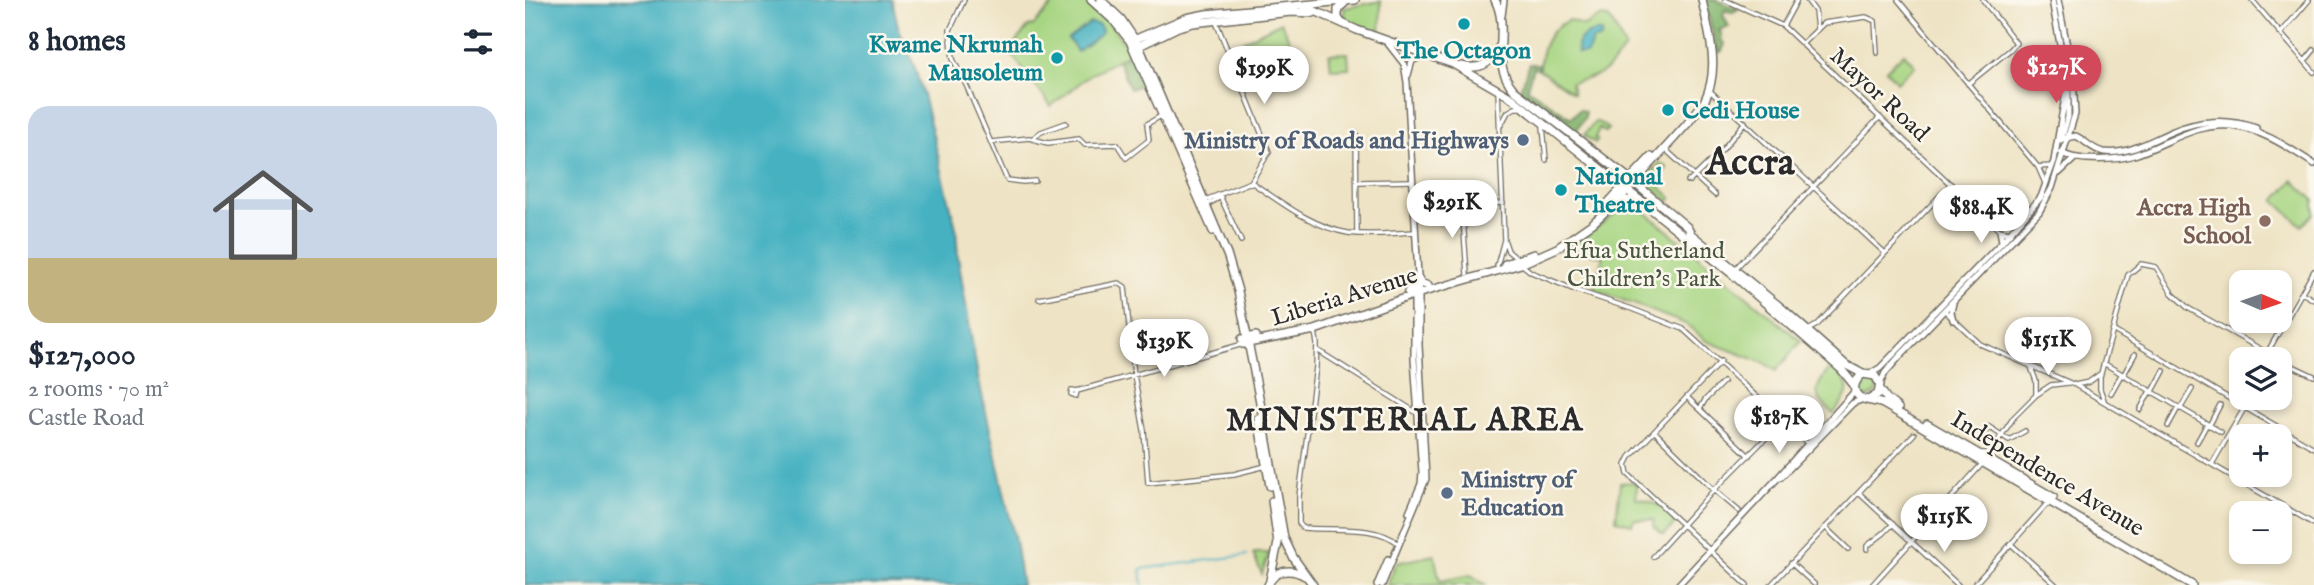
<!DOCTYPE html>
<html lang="en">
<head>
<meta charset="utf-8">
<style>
	:root { --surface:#fff; --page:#f6f6f7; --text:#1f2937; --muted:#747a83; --line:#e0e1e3; --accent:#d1495b }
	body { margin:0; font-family:"IM FELL English",serif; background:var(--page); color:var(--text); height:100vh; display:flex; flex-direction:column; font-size:26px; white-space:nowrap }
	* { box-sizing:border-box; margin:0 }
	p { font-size:23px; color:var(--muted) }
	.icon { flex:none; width:38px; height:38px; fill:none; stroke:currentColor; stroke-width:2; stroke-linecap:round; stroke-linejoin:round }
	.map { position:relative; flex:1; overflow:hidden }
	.drawer { display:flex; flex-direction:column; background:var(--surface); width:525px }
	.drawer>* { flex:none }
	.needle { width:46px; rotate:92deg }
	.tools { position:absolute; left:1704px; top:270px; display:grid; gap:14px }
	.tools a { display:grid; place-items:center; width:63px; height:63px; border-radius:14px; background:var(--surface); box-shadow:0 4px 10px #0003; font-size:35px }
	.price { position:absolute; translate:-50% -60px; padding:0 16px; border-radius:24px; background:#fff; color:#222; font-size:23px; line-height:46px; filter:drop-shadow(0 2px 4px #0008) }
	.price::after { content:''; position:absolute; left:50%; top:42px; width:21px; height:16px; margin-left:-10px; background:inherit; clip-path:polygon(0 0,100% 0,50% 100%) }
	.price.on { background:var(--accent); color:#fff }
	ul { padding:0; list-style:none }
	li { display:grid; align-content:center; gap:14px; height:371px; padding:0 28px }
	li+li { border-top:2px solid var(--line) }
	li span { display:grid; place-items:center; height:217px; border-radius:21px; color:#555 }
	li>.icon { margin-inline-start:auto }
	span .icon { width:126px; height:126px; fill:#fffc; stroke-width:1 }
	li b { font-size:30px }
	h2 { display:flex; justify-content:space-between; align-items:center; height:84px; padding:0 28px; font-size:30px }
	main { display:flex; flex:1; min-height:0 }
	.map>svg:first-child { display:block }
	.green { fill:#a7d582; stroke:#698056; stroke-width:2 }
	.forest { fill:#85b670; stroke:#58704e; stroke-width:2 }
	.water { fill:#44b1c1; stroke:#386e76; stroke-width:2 }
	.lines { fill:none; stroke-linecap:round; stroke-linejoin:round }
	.stream { stroke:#44b1c1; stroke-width:2 }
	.minor-casing { stroke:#6f6b61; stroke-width:6 }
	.secondary-casing { stroke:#6f6b61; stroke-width:8 }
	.primary-casing { stroke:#6f6b61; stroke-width:10 }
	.minor { stroke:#fff; stroke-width:3.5 }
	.secondary { stroke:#fff; stroke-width:5 }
	.primary { stroke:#fff; stroke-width:7 }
	.culture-dot { fill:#0f9aa8; stroke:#fbf7ec; stroke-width:2.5 }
	.service-dot { fill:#5c6f8a; stroke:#fbf7ec; stroke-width:2.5 }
	.education-dot { fill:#8d6e63; stroke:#fbf7ec; stroke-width:2.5 }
	.labels { text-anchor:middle; stroke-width:5; stroke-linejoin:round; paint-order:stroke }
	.culture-label { font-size:24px; font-weight:bold; fill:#0d838f; stroke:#fbf7ec; text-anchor:start }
	.street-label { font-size:24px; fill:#2b2b2b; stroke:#fbf7ec }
	.service-label { font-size:24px; font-weight:bold; fill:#4e5e75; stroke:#fbf7ec; text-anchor:end }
	.education-label { font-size:24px; font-weight:bold; fill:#785e54; stroke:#fbf7ec; text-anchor:end }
	.park-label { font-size:24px; fill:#4a5641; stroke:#fbf7ec }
	.district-label { font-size:32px; font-weight:bold; letter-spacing:2px; fill:#2b2b2b; stroke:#fbf7ec }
	.town-label { font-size:38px; font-weight:bold; fill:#2b2b2b; stroke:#fbf7ec }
</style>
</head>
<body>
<main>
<section class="drawer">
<h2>8 homes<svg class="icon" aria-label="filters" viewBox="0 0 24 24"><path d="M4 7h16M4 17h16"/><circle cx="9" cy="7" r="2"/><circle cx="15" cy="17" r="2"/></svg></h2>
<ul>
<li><span style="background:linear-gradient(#c9d6e8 70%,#c2b280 0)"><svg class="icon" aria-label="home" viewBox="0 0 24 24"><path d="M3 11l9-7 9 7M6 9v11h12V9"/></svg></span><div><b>$127,000</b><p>2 rooms · 70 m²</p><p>Castle Road</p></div></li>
</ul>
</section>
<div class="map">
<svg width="1789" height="585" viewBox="0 0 1789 585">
	<rect width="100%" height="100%" fill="#fbf7ec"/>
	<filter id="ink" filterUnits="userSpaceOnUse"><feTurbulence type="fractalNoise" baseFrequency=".0143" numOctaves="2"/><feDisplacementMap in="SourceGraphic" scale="14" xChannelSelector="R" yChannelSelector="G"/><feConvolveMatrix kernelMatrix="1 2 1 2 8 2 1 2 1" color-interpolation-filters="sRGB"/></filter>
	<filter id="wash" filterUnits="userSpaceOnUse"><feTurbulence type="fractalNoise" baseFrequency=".00686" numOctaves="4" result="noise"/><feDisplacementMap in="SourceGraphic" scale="28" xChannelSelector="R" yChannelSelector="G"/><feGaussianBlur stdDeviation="1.57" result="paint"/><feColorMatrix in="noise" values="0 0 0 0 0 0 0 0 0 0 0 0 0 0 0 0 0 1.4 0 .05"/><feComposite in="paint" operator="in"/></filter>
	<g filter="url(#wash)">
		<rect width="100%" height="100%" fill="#eee3c4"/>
		<path class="green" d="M532 0C540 0 548 0 555 0 575 4 595 37 605 53L566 74 526 106 484 51 504 26 509 25Z
			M856 1 855 35 820 21 819 8Z
			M1075 17 1083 18 1087 22 1100 48C1082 73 1077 76 1046 83L1048 93 1015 70C1015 48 1022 30 1044 20L1059 26Z
			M756 22 769 50 725 71 712 44Z
			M823 53 824 68 806 69 804 54Z
			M1379 53 1390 65 1372 82 1361 70Z
			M1070 122H1073L1083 129 1080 132 1074 128 1070 138 1073 140 1070 143 1059 135Z
			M1135 163 1142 168 1130 182 1147 198 1144 202 1123 183V176Z
			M1768 180 1789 200V213L1777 226 1750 201Z
			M1108 202 1276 341 1251 371 1239 363 1181 341 1161 324 1069 289 1078 257 1046 247 1099 207Z
			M1306 367C1329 386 1326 392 1308 414 1286 393 1289 390 1306 367Z
			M1339 377 1349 379 1352 386 1351 393 1342 398 1333 393 1332 383Z
			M1108 482 1112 485 1111 498C1128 501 1142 507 1150 524L1139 535 1128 526 1129 520 1109 519 1107 524 1091 520 1095 483Z
			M730 553H744L737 574 728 554Z
			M909 555 915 581 946 575 961 585H862L871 563Z"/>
		<path class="forest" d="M1179 0H1191L1213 9 1208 13 1200 10 1198 15 1204 27 1194 30 1197 35 1196 40 1200 44 1197 51 1193 53Z
			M606 54 619 84 605 89 593 60Z
			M1004 64H1014V69L1008 67 1002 88 1046 118 1055 109 1060 112V117L1049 134 994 93Z"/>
		<path class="water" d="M0 0H367L373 26 390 68 398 95 431 228 433 257 453 377 490 541 497 585H0Z
			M565 23 574 25 577 30 576 34 552 52 547 43H546L543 39Z
			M1071 32H1077L1076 39 1068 40 1062 54H1053C1048 41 1060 34 1071 32Z"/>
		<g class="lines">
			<path class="stream" d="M618 585 616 569 723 555"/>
		</g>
	</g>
	<g filter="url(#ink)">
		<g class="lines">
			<g class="minor-casing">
				<path id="minor" d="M439 0 425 30 428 59 442 87 482 180 498 182 510 181
					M1200 0 1258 26 1475 231
					M1282 0 1290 11 1292 29
					M1373 0 1513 167 1520 183
					M1727 0 1789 72
					M1258 26 1272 0
					M1756 33 1784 0
					M1277 44 1299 23 1341 17 1350 21 1352 53
					M1780 61 1789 50
					M1443 84 1486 49 1491 43 1458 0
					M1184 90 1360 253
					M976 125 983 112 990 108H997
					M1018 126 1021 160
					M831 133 832 234
					M507 139 516 132 541 123
					M467 142 504 138 523 143 554 139 560 145 592 144 601 158 624 140 622 124 636 116
					M1140 149 1190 195
					M1513 167 1527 166
					M1163 181H1165L1198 149 1220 122
					M726 182C756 202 787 227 823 233 845 236 868 233 889 232
					M832 182 887 181
					M694 194 716 241
					M678 201 726 182 744 152 691 22
					M937 204 942 274
					M681 205 696 197
					M895 206 978 203
					M980 242 983 251 991 258
					M996 264 1006 272 1050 290 1107 309 1158 329 1282 443
					M972 266 979 240 973 91
					M1210 269 1355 117
					M1777 293 1789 300
					M514 299 594 283 600 287 609 375 619 430 623 483 709 474 741 466
					M1420 311 1455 344 1550 385 1789 524
					M1283 330 1292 325 1426 184
					M790 331 792 344 791 367 774 496V523L778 528C806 531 852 524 874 544
					M1589 331 1789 448
					M792 350 892 413
					M1742 353 1789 271
					M1736 359 1740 352
					M1755 360 1789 376
					M1196 361 1105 457 1101 465 1103 474 1222 585
					M1580 364 1696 432
					M1506 367 1511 381V395
					M1598 376 1610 354
					M1550 385 1564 382 1575 374
					M547 390 552 391 551 396 546 394Z
					M552 391 718 344
					M1586 393 1596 375
					M1627 393 1639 371
					M1162 397 1224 456
					M1579 400 1575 389V377L1603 275 1616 264 1631 267 1647 293 1663 308 1753 359
					M1712 402 1717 393
					M1175 409 1180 400 1198 382
					M1655 409 1667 389
					M1615 410 1625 391
					M1643 426 1653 408
					M1684 426 1695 405
					M1462 430 1464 427 1484 440 1500 431
					M1130 432 1189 490 1214 511
					M1672 442 1682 424
					M1456 453H1462L1468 448 1489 417 1511 395 1526 385 1543 383
					M1687 464 1720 407
					M1334 493 1433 585
					M1300 527 1323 549
					M1487 545 1531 585
					M1342 549V546L1359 533 1368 524
					M1128 557 1189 490 1258 421
					M1266 563 1289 584
					M1246 585 1389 434
					M1347 585 1458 463
					M1449 585 1520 506 1527 503"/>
			</g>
			<g class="secondary-casing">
				<path id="secondary" d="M977 16 979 0
					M883 75 887 61 899 55
					M1536 139 1551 136C1561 141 1567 150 1579 152 1603 155 1625 141 1646 132 1673 120 1703 118 1731 128
					M1536 140 1543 117V89
					M1536 152C1544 158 1552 158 1561 159 1578 160 1593 160 1609 155 1644 144 1668 123 1706 126 1737 129 1764 148 1789 164
					M1534 173 1550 158
					M1477 241 1475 231 1485 233
					M1428 303 1426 312 1428 320
					M1345 374 1355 368 1477 242 1516 197 1529 161 1540 97V72L1527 0
					M1355 384 1360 373 1374 357 1514 212 1527 188 1550 114 1548 77 1533 0
					M1256 477 1328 403 1339 399
					M884 512 896 484 897 472 889 359V283
					M852 585 863 559
					M857 585 901 479 894 345V293L882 82 879 64 861 41
					M1153 585 1250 481 1330 391"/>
			</g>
			<g class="primary-casing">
				<path id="primary" d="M566 0 589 21 605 41 688 231
					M576 0 596 19 614 46 703 257 713 291 735 402 759 538 768 557 788 585
					M970 0C986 32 963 59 989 90L1105 179 1162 227 1166 234 1259 310 1321 365 1338 374
					M779 6 832 30 928 64 987 98 1206 273 1316 369 1329 385
					M816 22 813 18V9L822 1
					M606 41 661 18 681 14 830 0
					M610 48 653 27 668 23 766 12 788 13
					M936 66C954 70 966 65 974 47
					M1084 202 1126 157
					M1091 204 1102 200 1116 201
					M980 264 1009 254
					M893 278 896 283 903 286
					M883 292 889 281
					M717 339 731 336
					M718 344 790 330 888 295 996 264 1032 248 1068 223 1097 196 1162 124 1179 102C1196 69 1184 34 1177 0
					M1355 389 1362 399 1373 408
					M1345 399 1353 394 1355 384 1350 376 1338 374C1330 380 1325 391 1336 398 1342 401 1351 401 1358 404L1667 585
					M733 419 745 486
					M1402 424 1528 497
					M745 580 753 543 747 501
					M743 585C750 570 765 567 780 576"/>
			</g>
			<use href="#minor" class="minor"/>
			<use href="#secondary" class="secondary"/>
			<use href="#primary" class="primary"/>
		</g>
	</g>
	<g class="culture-dot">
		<circle cx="939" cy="24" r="7"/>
		<circle cx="532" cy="58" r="7"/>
		<circle cx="1143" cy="110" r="7"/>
		<circle cx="1036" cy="190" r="7"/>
	</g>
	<g class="service-dot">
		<circle cx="998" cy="140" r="7"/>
		<circle cx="922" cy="493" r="7"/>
	</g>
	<circle class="education-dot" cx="1740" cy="221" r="7"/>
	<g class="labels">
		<g class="culture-label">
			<text x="518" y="52" text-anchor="end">Kwame Nkrumah<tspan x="518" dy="28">Mausoleum</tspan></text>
			<text x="939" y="58" text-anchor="middle">The Octagon</text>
			<text x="1157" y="118">Cedi House</text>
			<text x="1050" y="184">National<tspan x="1050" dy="28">Theatre</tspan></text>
		</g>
		<g class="street-label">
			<text transform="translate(1355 94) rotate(43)" y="8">Mayor Road</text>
			<text transform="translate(819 296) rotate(-17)" y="8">Liberia Avenue</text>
			<text transform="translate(1523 473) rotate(31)" y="8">Independence Avenue</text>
		</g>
		<g class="service-label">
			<text x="984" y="148">Ministry of Roads and Highways</text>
			<text x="936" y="487" text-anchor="start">Ministry of<tspan x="936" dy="28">Education</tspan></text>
		</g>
		<g class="education-label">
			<text x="1726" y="215">Accra High<tspan x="1726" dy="28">School</tspan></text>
		</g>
		<g class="park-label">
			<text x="1119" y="258">Efua Sutherland<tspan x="1119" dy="28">Children's Park</tspan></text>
		</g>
		<g class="district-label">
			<text x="880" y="430">MINISTERIAL AREA</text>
		</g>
		<g class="town-label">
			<text x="1225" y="174">Accra</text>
		</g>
	</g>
</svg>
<div class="tools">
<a><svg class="needle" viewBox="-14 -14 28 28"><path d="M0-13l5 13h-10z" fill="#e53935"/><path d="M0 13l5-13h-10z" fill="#747a83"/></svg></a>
<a><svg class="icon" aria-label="layers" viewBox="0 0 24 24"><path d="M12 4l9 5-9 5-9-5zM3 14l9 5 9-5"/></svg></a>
<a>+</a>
<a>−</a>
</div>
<b class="price on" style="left:1531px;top:105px">$127K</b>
<b class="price" style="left:739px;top:106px">$199K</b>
<b class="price" style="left:927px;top:240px">$291K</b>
<b class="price" style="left:1456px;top:245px">$88.4K</b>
<b class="price" style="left:1523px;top:377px">$151K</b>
<b class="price" style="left:639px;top:379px">$139K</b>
<b class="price" style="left:1254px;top:455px">$187K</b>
<b class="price" style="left:1419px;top:554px">$115K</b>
</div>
</main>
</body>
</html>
